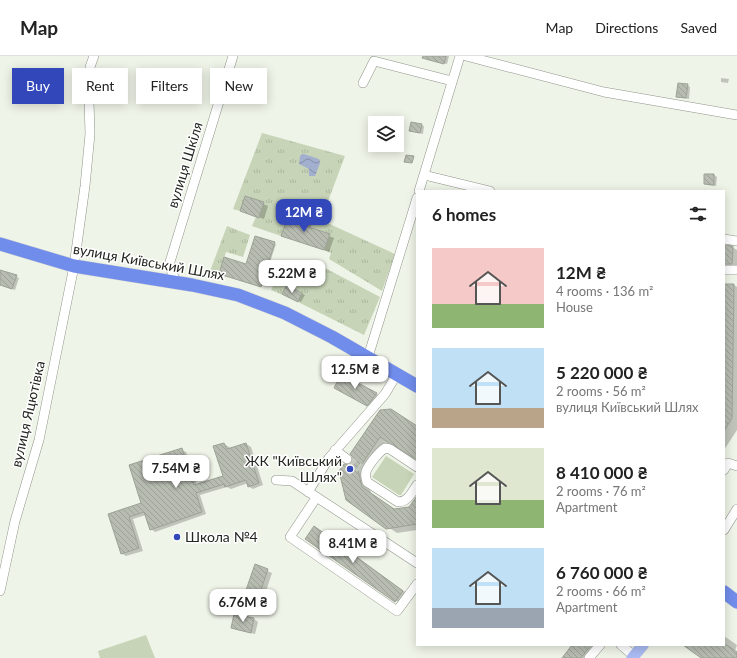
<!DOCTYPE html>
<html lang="en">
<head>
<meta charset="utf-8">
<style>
	:root { --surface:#fff; --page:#f6f6f6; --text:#222; --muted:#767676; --line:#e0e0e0; --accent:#3248ba }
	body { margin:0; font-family:Lato,sans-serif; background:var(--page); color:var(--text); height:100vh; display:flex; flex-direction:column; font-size:15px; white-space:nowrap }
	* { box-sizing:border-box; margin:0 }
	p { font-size:13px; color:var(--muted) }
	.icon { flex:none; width:22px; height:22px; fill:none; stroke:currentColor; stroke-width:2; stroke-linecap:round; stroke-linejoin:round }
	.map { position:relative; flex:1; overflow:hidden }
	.side { position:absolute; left:416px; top:134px; width:309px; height:456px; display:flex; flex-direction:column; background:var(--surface); border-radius:0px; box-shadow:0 2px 10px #0003 }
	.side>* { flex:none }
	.banner { position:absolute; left:12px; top:12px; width:344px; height:36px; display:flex; gap:8px }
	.fabs { position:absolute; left:368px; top:60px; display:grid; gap:8px }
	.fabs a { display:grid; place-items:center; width:36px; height:36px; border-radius:0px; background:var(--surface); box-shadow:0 2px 10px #0003; font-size:20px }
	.price { position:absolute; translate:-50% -34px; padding:0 9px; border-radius:8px; background:#fff; color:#222; font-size:13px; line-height:26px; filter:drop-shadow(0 1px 2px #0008) }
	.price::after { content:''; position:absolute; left:50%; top:24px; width:12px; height:9px; margin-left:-6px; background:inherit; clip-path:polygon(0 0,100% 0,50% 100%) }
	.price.current { background:var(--accent); color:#fff }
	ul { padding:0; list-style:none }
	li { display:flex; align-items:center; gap:12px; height:100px; padding:0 16px }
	li span { display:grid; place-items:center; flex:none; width:112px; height:80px; border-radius:0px; color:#555 }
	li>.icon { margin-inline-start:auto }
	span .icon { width:48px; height:48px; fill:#fffc; stroke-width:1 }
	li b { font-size:17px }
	h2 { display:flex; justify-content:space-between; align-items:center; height:48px; padding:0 16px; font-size:17px }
	.chip { padding:0 14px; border-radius:0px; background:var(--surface); box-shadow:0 2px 10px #0003; font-size:14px; line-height:36px }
	.chip.current { background:var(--accent); color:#fff }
	header { display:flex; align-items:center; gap:24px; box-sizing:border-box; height:56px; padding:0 20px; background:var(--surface); border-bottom:1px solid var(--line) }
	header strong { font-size:19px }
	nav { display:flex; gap:22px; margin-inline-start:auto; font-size:14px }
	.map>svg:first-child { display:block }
	.grass { fill:url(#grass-tufts) }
	.green { fill:#c7d4b7 }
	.water { fill:url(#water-waves) }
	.shadow { fill:#0003 }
	.building { fill:url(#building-back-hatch); stroke:#9da297 }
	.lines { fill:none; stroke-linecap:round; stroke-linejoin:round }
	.minor-tunnel { stroke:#c6cbc0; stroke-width:9; stroke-dasharray:9 4.5; stroke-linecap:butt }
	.minor-casing { stroke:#90948a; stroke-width:10 }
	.major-casing { stroke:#d3d4d3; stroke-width:12 }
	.highway-casing { stroke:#d3d4d3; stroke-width:14 }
	.minor { stroke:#fff; stroke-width:9 }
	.major { stroke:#aabbf3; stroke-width:11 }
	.highway { stroke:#718deb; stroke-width:13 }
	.poi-dot { fill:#3248ba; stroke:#fff; stroke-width:1.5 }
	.labels { text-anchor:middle; stroke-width:3; stroke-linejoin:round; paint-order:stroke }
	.street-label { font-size:14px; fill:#242621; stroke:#fff }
	.poi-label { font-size:14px; fill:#242621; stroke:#fff; text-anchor:end }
</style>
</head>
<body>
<header>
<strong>Map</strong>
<nav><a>Map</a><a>Directions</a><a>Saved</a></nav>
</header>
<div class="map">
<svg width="737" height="602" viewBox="0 0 737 602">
	<defs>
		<pattern id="grass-tufts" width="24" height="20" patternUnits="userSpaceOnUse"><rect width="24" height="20" fill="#c7d4b7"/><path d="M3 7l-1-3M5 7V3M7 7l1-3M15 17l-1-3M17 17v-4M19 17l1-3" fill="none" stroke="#abb69d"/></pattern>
		<pattern id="water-waves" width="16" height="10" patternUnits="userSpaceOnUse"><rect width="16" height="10" fill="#a3afce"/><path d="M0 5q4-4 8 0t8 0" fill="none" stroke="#858ea7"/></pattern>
		<pattern id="building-back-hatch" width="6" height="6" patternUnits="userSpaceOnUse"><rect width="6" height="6" fill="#b7bcb1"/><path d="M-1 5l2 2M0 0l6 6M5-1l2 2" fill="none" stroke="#9da198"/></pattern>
	</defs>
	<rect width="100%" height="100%" fill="#eff4e8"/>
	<path class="grass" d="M262 77 345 100 321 164 395 198 382 235 329 203 331 197 324 194 330 178 306 170 281 180 252 170 256 161H259L264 147 245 140 240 155 233 153Z
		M227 170 250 179 243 201 226 196 219 218 210 215Z
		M325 212 380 241 364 279 298 246 271 234 281 214C303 222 305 222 325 212Z"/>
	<path class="green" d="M386 400 414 418 401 439H399L372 421Z
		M146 579 155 602H100L98 595Z"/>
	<path class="water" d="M302 98H304L319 103 320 107 315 120H309V113L299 108 300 100Z"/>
	<path class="shadow" d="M431 0H449L447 8 433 5 431 4Z
		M721 22 729 23 728 27 721 26Z
		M687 29 690 31 689 43 677 41Z
		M421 69 424 70 423 78 410 75Z
		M714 119 717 121 716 130 707 129 705 128Z
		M245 141 268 150 264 163 241 155Z
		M307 166 312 168 310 172 334 182 329 196 282 179Z
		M256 181 276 188 262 230 221 218 247 209Z
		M724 191H732L737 194V212H724Z
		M0 215 19 222 15 234 0 229Z
		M724 229H734L737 231V374L724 394Z
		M287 230 305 239 301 246 283 237Z
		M342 319 380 340 372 351 335 331Z
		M381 355 417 371V403L390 386 367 419 371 437 395 454 409 452 417 441V474L397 477 346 443 349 410 353 407Z
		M224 388 229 391 230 393 246 388 251 391 263 429 253 433 248 430V427L231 433 227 431 200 439 206 458 155 476 151 473 146 459 133 463 143 495 126 500 121 497 109 458 142 448 182 394 186 396 197 429 224 420Z
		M314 472 324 477 412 541 405 551 307 482Z
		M255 510 272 517 260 553 240 547 244 542Z
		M235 559 254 563 258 566 255 578 237 574 232 572Z
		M724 580 737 589 735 595 737 596V602H703L691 589H724Z
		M574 589H600L590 602H563Z"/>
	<path class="building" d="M423 0H446L444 8 422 2Z
		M678 27 688 28 686 42 676 41Z
		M411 66 422 68 420 77 409 75Z
		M406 99 414 100 412 107 404 106Z
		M704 118H714V129L704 128Z
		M245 140 264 146 259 162 240 155Z
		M289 158 308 165 306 170 330 178 324 194 281 180Z
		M255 180 275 186 261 231 219 218 224 201 246 208Z
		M724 189 733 190 732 208H724Z
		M0 214 17 219 12 233 0 229Z
		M724 228H734L732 362 724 375Z
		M287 229 302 237 298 246 282 238Z
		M341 318 377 337 367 350 334 332Z
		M391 353 417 370V404L380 381 358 414 362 431 394 453 409 451 417 440V468L386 473 346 444 339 415 344 408 349 409 352 406 353 401 350 398 380 354Z
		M224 387 227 393 246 387 259 427 248 431 246 424 225 431 224 428 196 437 202 456 150 474 144 456 129 461 139 492 121 498 108 458 141 447 129 409 182 392 194 429 223 420 213 390Z
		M314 470 403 535 395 546 305 483Z
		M255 508 268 513 255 552 234 545 236 538 244 540Z
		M234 558 254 562 251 577 231 572Z
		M572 589H591L581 602H562Z
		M683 589H727L737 596V602H701Z"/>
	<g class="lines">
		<path class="minor-tunnel" d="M347 403 360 412"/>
		<g class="minor-casing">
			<path id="minor" d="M466 0 604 36 737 59
				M363 27 374 5 452 25
				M424 119 490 135
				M419 135 460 0
				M724 183 737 185
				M724 214H737
				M176 226 169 209 233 0
				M368 301 417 142
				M335 394 347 403
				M417 411 390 393 385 392C379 396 368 409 366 416 365 419 366 423 367 426L398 446C408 446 412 436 417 429
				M724 414 728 407 737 410
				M276 424 292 425 417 507
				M308 436 329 402 385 338 397 318
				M316 442 290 481 397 555 417 528
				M724 474 737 453
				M0 535 15 465 39 384 74 210 85 130 90 78 89 45 90 11 94 0
				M621 589 634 600
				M589 602 600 589"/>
		</g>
		<g class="major-casing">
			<path id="major" d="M632 602 643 589"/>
		</g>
		<g class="highway-casing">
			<path id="highway" d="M0 188 74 210 192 229 238 239 285 257 332 281 417 330
				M724 536 737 546"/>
		</g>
		<use href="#minor" class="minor"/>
		<use href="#major" class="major"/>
		<use href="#highway" class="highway"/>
	</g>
	<g class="poi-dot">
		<circle cx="350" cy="413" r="4"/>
		<circle cx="177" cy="481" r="4"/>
	</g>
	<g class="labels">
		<g class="street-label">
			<text transform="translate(185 109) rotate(-73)" y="5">вулиця Шкіля</text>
			<text transform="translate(149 206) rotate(10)" y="5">вулиця Київський Шлях</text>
			<text transform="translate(28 358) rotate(-77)" y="5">вулиця Яцютівка</text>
		</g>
		<g class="poi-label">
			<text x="342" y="410">ЖК "Київський<tspan x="342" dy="16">Шлях"</tspan></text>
			<text x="185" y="486" text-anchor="start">Школа №4</text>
		</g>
	</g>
</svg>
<div class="fabs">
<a><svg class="icon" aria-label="layers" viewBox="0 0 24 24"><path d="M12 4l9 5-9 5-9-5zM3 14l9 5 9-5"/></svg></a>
</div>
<b class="price current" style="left:304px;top:177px">12M ₴</b>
<b class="price" style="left:292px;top:238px">5.22M ₴</b>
<b class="price" style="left:355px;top:334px">12.5M ₴</b>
<b class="price" style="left:176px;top:433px">7.54M ₴</b>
<b class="price" style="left:353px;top:508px">8.41M ₴</b>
<b class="price" style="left:243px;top:567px">6.76M ₴</b>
<div class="banner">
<a class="chip current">Buy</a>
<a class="chip">Rent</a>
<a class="chip">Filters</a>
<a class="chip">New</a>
</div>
<section class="side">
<h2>6 homes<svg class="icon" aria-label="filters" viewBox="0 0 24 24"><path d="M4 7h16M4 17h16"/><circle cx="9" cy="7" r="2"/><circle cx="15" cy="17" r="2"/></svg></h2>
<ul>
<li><span style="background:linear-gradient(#f6c9c9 70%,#8fb573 0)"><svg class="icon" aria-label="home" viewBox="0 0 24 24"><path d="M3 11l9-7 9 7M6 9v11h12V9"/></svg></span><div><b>12M ₴</b><p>4 rooms · 136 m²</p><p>House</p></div></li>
<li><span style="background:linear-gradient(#bfe0f5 75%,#b9a48a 0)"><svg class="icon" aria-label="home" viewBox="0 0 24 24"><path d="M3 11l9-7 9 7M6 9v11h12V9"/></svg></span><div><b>5 220 000 ₴</b><p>2 rooms · 56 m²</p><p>вулиця Київський Шлях</p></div></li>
<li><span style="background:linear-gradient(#dfe7d0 65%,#8fb573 0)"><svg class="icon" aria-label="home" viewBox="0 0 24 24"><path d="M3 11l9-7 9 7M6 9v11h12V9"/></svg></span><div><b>8 410 000 ₴</b><p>2 rooms · 76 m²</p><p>Apartment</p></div></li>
<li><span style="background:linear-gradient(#bfe0f5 75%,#9aa5b1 0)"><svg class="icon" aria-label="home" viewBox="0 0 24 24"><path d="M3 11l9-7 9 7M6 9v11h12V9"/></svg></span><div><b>6 760 000 ₴</b><p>2 rooms · 66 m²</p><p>Apartment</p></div></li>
</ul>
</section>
</div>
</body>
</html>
